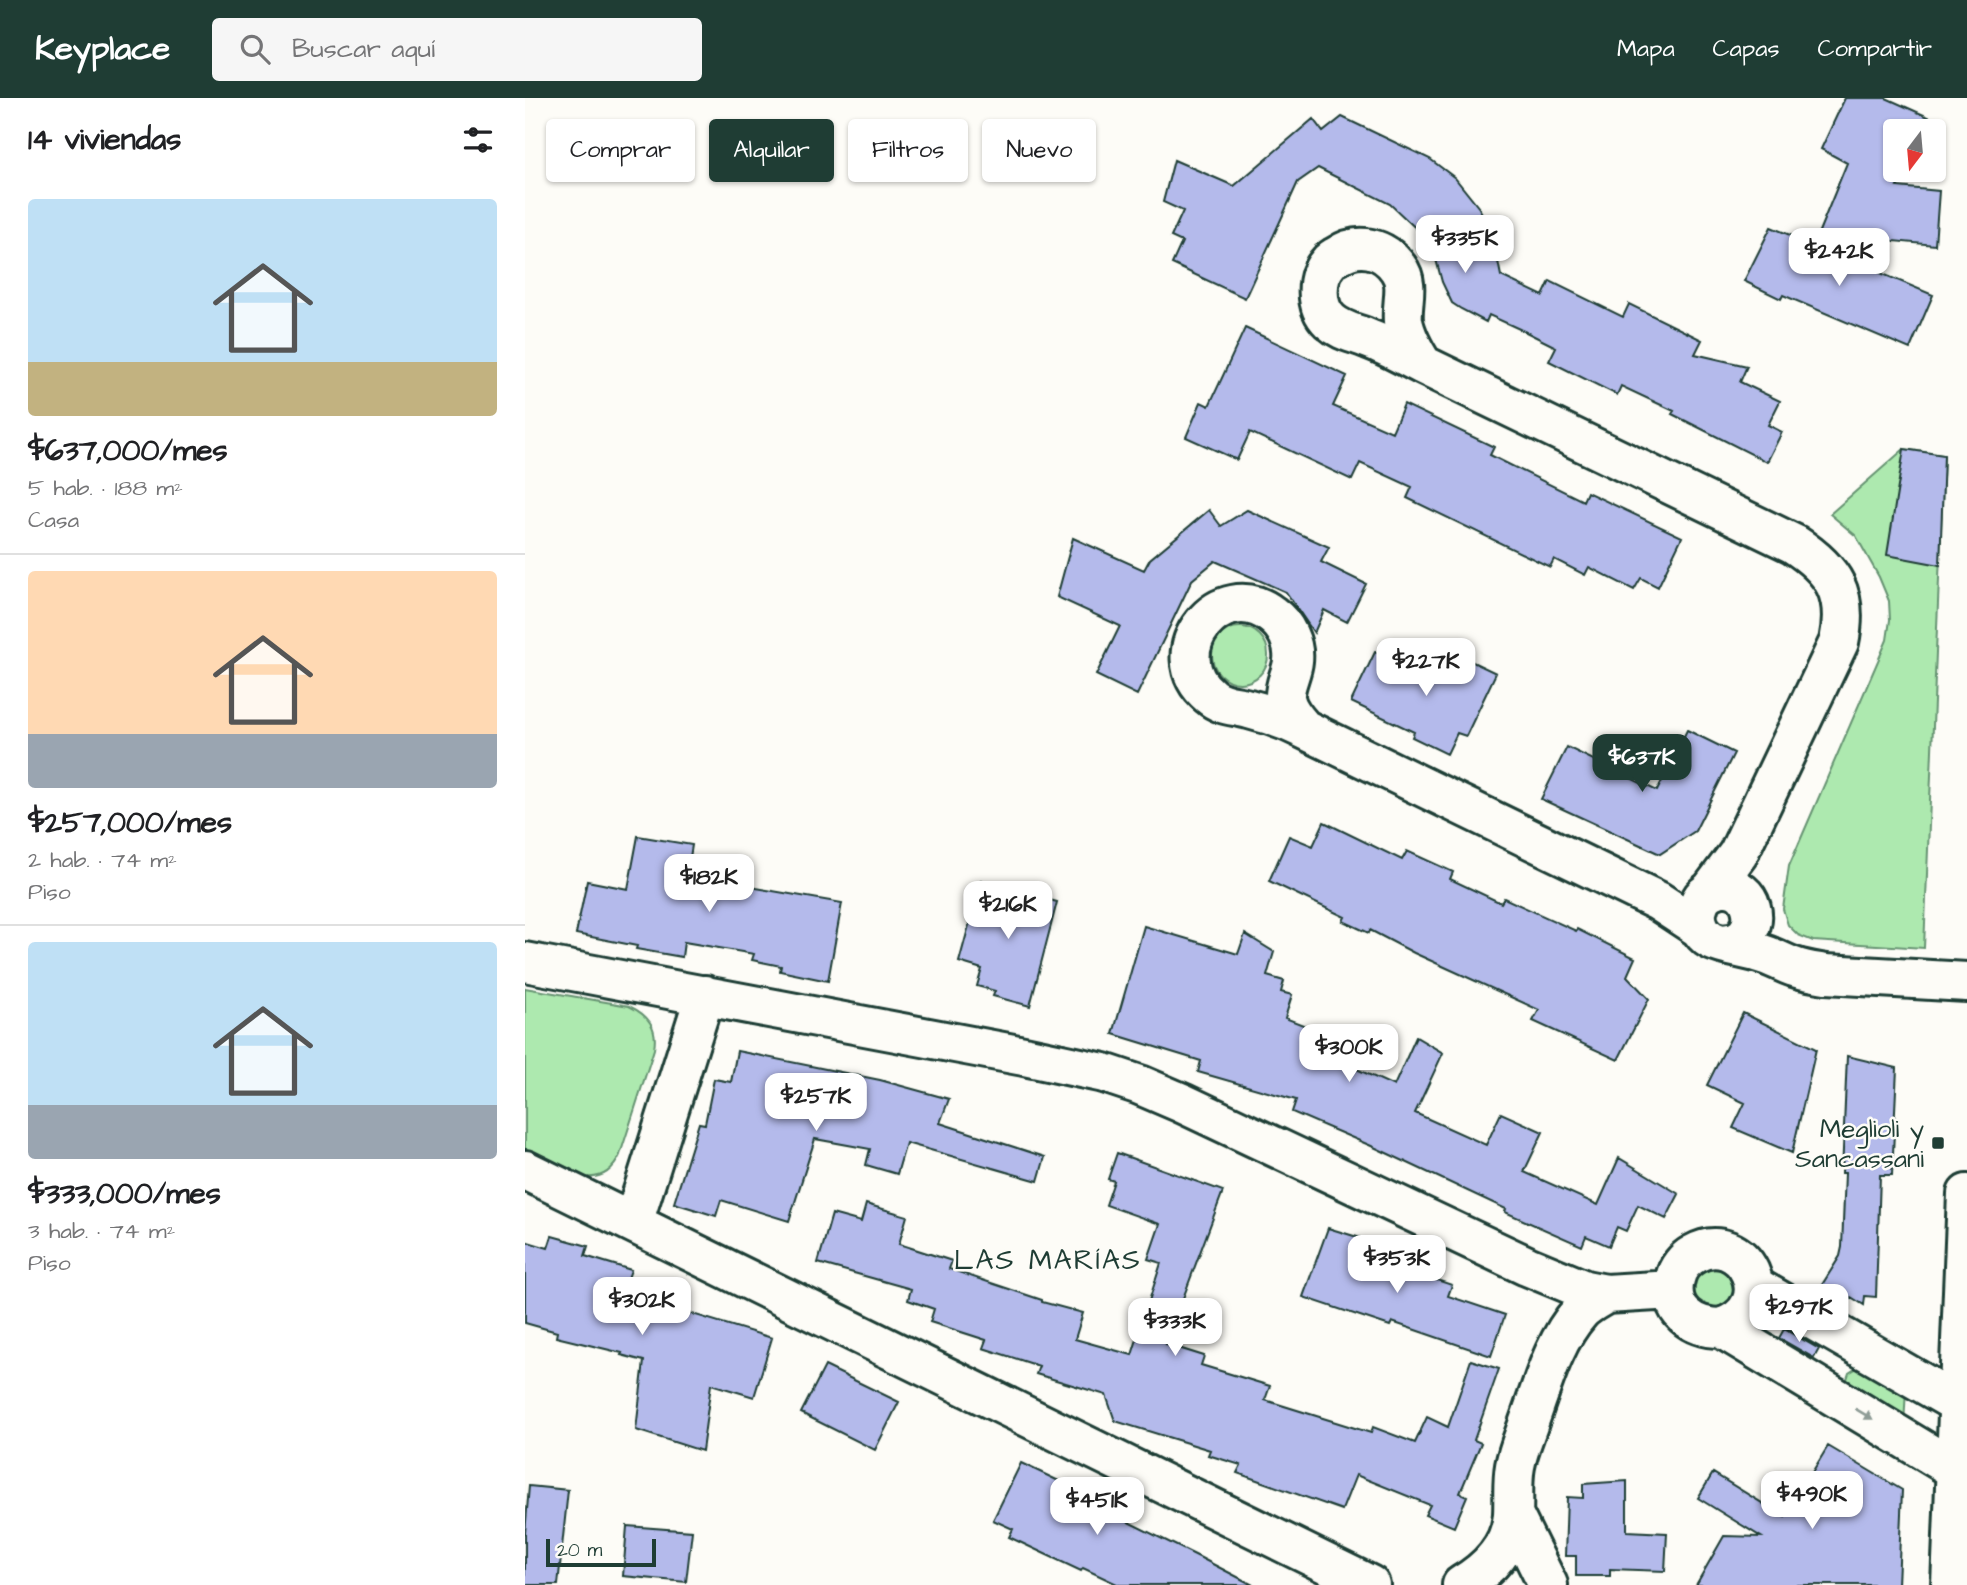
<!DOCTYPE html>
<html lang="es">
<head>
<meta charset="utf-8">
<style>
	:root { --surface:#fff; --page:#f6f6f6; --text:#202124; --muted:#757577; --line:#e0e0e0; --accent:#1f3d34 }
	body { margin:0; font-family:"Architects Daughter",sans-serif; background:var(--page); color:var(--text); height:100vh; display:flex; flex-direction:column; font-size:26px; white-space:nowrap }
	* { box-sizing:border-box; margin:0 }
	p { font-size:23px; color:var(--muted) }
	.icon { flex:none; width:38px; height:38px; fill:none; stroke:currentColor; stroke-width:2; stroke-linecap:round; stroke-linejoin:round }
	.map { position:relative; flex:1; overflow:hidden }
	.details { display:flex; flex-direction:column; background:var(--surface); width:525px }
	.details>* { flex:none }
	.hud { position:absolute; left:21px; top:21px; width:665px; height:63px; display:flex; gap:14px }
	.needle { width:46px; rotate:196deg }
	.buttons { position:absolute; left:1358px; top:21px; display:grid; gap:14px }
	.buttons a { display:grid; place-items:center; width:63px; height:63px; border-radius:7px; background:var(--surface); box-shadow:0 2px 5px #0004; font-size:35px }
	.scale { position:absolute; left:21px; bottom:18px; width:110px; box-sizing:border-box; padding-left:7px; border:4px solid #1f3d34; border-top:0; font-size:19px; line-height:24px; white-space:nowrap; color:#1f3d34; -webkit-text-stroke:5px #fdfcf7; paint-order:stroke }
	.price { position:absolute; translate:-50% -60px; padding:0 16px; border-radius:14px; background:#fff; color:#222; font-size:23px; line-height:46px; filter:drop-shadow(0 2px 4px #0008) }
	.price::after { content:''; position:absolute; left:50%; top:42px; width:21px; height:16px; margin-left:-10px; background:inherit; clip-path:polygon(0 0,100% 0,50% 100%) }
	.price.active { background:var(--accent); color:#fff }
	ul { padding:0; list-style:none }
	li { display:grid; align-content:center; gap:14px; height:371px; padding:0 28px }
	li+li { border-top:2px solid var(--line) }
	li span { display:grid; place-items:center; height:217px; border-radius:7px; color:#555 }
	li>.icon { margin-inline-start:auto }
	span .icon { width:126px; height:126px; fill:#fffc; stroke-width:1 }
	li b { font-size:30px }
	h2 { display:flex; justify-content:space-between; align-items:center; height:84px; padding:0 28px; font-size:30px }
	.pill { padding:0 24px; border-radius:7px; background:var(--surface); box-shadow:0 2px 5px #0004; font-size:24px; line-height:63px }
	.pill.active { background:var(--accent); color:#fff }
	header { display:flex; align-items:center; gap:42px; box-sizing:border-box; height:98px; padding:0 35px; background:var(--accent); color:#fff }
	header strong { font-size:33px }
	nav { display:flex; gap:38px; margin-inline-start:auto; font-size:24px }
	.search { width:490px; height:63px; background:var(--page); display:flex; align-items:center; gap:18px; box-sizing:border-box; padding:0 24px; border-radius:7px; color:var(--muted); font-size:26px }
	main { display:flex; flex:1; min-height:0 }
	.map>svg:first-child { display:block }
	.green { fill:#ade9af; stroke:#669372; stroke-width:2 }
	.building { fill:#b4baeb; stroke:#1f3d34; stroke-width:2 }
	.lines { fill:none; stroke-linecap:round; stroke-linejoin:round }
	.minor-casing { stroke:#1f3d34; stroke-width:44 }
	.secondary-casing { stroke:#1f3d34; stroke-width:44 }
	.minor { stroke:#fdfcf7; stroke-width:38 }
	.secondary { stroke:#fdfcf7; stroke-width:38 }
	.oneway { fill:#8e9c96 }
	.poi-dot { fill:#1f3d34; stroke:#fdfcf7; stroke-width:2.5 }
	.labels { text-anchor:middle; stroke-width:5; stroke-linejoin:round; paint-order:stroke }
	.poi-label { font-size:26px; fill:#1f3d34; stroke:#fdfcf7; text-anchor:end }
	.neighbourhood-label { font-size:28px; letter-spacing:2px; fill:#1f3d34; stroke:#fdfcf7 }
</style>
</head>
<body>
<header>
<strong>Keyplace</strong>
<div class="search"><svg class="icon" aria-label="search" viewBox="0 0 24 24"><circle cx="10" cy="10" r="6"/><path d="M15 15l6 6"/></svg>Buscar aquí</div>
<nav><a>Mapa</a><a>Capas</a><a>Compartir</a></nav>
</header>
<main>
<section class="details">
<h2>14 viviendas<svg class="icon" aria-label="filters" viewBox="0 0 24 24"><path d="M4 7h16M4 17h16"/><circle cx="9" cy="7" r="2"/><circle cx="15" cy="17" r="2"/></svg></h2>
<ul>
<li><span style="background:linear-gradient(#bfe0f5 75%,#c2b280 0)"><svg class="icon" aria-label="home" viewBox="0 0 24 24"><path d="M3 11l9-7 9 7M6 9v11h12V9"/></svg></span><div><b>$637,000/mes</b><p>5 hab. · 188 m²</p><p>Casa</p></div></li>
<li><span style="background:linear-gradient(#ffd9b3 75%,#9aa5b1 0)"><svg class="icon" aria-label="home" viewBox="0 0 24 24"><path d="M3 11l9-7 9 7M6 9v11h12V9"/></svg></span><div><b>$257,000/mes</b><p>2 hab. · 74 m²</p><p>Piso</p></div></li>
<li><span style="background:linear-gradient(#bfe0f5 75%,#9aa5b1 0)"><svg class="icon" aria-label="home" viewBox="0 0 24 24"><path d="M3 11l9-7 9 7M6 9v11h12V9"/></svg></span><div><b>$333,000/mes</b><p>3 hab. · 74 m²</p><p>Piso</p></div></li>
</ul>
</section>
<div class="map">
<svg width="1442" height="1487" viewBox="0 0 1442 1487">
	<rect width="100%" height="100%" fill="#fdfcf7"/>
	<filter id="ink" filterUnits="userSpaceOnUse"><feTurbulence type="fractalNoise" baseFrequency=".0143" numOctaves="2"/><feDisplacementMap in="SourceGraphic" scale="14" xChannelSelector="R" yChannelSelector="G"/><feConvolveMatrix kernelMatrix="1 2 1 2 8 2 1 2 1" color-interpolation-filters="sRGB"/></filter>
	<g filter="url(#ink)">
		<path class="green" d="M1379 351 1419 357 1399 850 1288 843 1273 837 1263 827 1258 811 1264 768 1362 542 1365 522 1364 503 1354 479 1331 438 1305 416Z
			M687 557a28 28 0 1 1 56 0a28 28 0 1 1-56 0Z
			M0 890 104 908C123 917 133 929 129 951L95 1057C75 1102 30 1067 0 1052Z
			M1167 1191a21 21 0 1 1 42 0a21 21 0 1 1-42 0Z
			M1335 1268 1381 1291 1379 1327 1321 1284 1324 1275Z"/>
		<path class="building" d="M1320 0H1361L1408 21 1402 33H1370V72H1381L1372 89 1414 93 1410 147 1293 136 1322 65 1296 51Z
			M817 19 905 61 930 80 954 110 967 134 976 178 1018 198 1025 183 1098 219 1104 206 1177 242 1170 256 1222 268 1215 284 1255 303 1243 327 1257 334 1242 364 1147 316 1149 313 1096 288 1092 297 1024 263 1031 249 1001 234 964 217 961 224 936 211 927 205 917 184 908 150 900 139 865 106 793 70 773 84 720 200 647 166 657 144 646 139 658 113 638 104 649 62 709 88 788 21 798 34Z
			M1246 129 1408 197 1385 251 1258 197 1256 201 1219 183Z
			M720 230 822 278 808 308 867 334 879 306 969 349 965 357 1058 403 1062 394 1157 439 1133 489 1116 480 1109 492 1064 469 1060 477 1029 461 1025 469 882 400 887 389 835 365 827 382 725 334 712 362 661 339 676 304 684 308Z
			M1379 351 1419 357 1415 467 1362 457Z
			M684 412 696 428 722 412 804 449 796 464 841 486 822 524 799 512 789 535 761 494 690 463 667 482 612 597 571 577 595 528 532 499 548 440 619 472 625 461Z
			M850 554 915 585 929 555 971 575 941 638 932 635 922 656 887 639 889 634 826 604Z
			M1162 632 1209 655 1170 733 1135 756 1016 701 1042 649 1132 693Z
			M799 724 877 762 882 753 928 774 925 781 976 805 979 800 1051 833 1052 831 1110 860 1102 878 1124 901 1093 962 1008 923 1014 912 889 855 845 832 844 835 818 823 820 819 744 783 764 738 788 748Z
			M113 738 167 747 162 778 317 805 303 883 255 873 256 868 227 862 229 856 159 844 157 859 111 851 112 848 51 836 62 783 103 791Z
			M456 783 532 804 505 908 468 898 470 893 452 888 457 871 434 864Z
			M619 828 713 856 720 836 749 854 742 878 759 883 756 894 767 897 760 920 799 935 797 940 821 950 816 964 869 988 891 939 918 955 890 1015 961 1047 976 1015 1018 1034 999 1074 1073 1107 1094 1060 1154 1096 1141 1121 1113 1107 1101 1133 1092 1129 1084 1148 1061 1138 1057 1148 980 1114 981 1111 851 1050 767 1014 771 1002 673 974 676 963 588 936Z
			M1218 915 1291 951 1267 1055 1208 1030 1220 1005 1182 987Z
			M212 953 355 982 424 1001 415 1025 520 1059 513 1083 381 1045 372 1076 341 1067 345 1051 290 1041 264 1123 196 1102 191 1118 149 1105 174 1025 180 1026 189 981 206 984Z
			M1322 958 1372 970 1367 1077H1355L1351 1199 1340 1198 1339 1207 1326 1199 1317 1213 1290 1198 1315 1158 1317 1149 1320 1075H1317Z
			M592 1055 698 1093 641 1246 679 1258 676 1267 745 1288 740 1302 846 1335 848 1329 890 1345 902 1319 923 1329 946 1262 974 1271 949 1342 956 1345 935 1395 942 1398 929 1429 900 1417 905 1407 831 1377 817 1412 712 1375 716 1367 683 1357 685 1352 590 1323 581 1297 511 1276 514 1268 458 1250 461 1242 405 1224 409 1211 383 1202 386 1191 293 1165 307 1116 336 1124 341 1106 382 1118 374 1146 427 1163 424 1171 517 1202V1204L558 1215 550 1241 607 1257 636 1165 623 1161 635 1126 581 1107 589 1083 583 1081Z
			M803 1130 842 1142 839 1153 889 1169 888 1174 927 1187 923 1198 980 1217 966 1258 867 1224 865 1228 778 1199Z
			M27 1138 63 1148 60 1158 106 1172 102 1183 137 1193 135 1200 157 1206 154 1212 247 1240 229 1299 186 1286 177 1353 111 1332 119 1263 96 1257 97 1255 31 1239 32 1234 0 1225V1143L23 1150Z
			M1259 1231 1294 1251 1289 1260 1254 1240Z
			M300 1268 374 1304 350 1352 276 1315Z
			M1303 1348 1377 1392 1373 1487H1171L1199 1438 1236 1439 1173 1400 1188 1375 1260 1419Z
			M496 1365 578 1404 575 1410 674 1459 728 1487H594L558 1470 556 1473 484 1439 488 1431 468 1422Z
			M1102 1383V1433L1142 1435 1140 1473 1085 1471V1478H1051V1458H1040L1042 1399 1058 1400V1386Z
			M4 1388 43 1392 33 1487H0V1436Z
			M102 1428 167 1433 161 1484 98 1478Z"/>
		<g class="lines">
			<g class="minor-casing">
				<path id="minor" d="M898 267C889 253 881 239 878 223 876 205 885 186 873 170 859 150 834 143 812 158 811 158 804 163 804 164 790 179 790 209 805 223 817 234 831 235 844 241 863 248 880 258 898 267L1269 446C1309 472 1324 496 1314 544L1213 756 1186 792
					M779 631C771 622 762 613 760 600 759 587 767 575 768 563 770 546 761 527 747 517 696 477 633 555 685 598 696 608 710 607 724 611 744 616 761 622 779 631L1133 803 1174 830
					M1198 846C1203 845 1210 845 1214 842 1238 828 1227 787 1199 789 1188 789 1177 796 1174 806 1169 819 1172 831 1183 840 1192 847 1222 851 1234 855 1247 858 1257 865 1269 869 1280 873 1290 874 1301 876L1442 884
					M0 864 499 958 579 975 615 987 657 1005 1002 1168 1060 1192 1081 1196C1073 1201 1062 1206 1055 1214 1029 1243 1018 1285 1005 1321 1000 1336 993 1352 990 1368 987 1384 989 1400 988 1416 986 1449 964 1471 937 1487
					M0 1072 845 1487
					M108 1125 180 897
					M1229 1188 1434 1306
					M1081 1196 1148 1192
					M1196 1230C1261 1208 1217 1128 1169 1156 1160 1161 1152 1170 1150 1181 1142 1213 1168 1230 1196 1230L1431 1372
					M988 1416 1023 1487"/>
			</g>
			<g class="secondary-casing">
				<path id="secondary" d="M1426 1487 1442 1096"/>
			</g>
			<use href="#minor" class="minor"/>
			<use href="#secondary" class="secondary"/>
		</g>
		<defs><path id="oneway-solid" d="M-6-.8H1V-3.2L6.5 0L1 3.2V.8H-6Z" transform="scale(1.75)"/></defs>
		<use class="oneway" href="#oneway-solid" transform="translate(1339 1316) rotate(31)"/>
	</g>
	<rect class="poi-dot" x="1406" y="1038" width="14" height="14" rx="3.5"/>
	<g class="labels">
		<g class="poi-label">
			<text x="1399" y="1039">Meglioli y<tspan x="1399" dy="30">Sancassani</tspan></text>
		</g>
		<g class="neighbourhood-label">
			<text x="523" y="1171">LAS MARÍAS</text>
		</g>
	</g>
</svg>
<div class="buttons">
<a><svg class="needle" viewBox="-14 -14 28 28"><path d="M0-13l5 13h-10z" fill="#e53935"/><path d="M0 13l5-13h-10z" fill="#757577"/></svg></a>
</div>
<div class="scale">20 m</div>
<b class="price" style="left:940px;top:177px">$335K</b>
<b class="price" style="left:1314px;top:190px">$242K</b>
<b class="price" style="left:901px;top:600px">$227K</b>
<b class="price active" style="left:1117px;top:696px">$637K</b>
<b class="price" style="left:184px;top:816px">$182K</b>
<b class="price" style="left:483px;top:843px">$216K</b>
<b class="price" style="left:824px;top:986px">$300K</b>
<b class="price" style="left:291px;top:1035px">$257K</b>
<b class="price" style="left:872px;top:1197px">$353K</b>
<b class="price" style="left:117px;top:1239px">$302K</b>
<b class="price" style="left:1274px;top:1246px">$297K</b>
<b class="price" style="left:650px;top:1260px">$333K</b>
<b class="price" style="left:1287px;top:1433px">$490K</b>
<b class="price" style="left:572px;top:1439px">$451K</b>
<div class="hud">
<a class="pill">Comprar</a>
<a class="pill active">Alquilar</a>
<a class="pill">Filtros</a>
<a class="pill">Nuevo</a>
</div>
</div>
</main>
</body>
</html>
